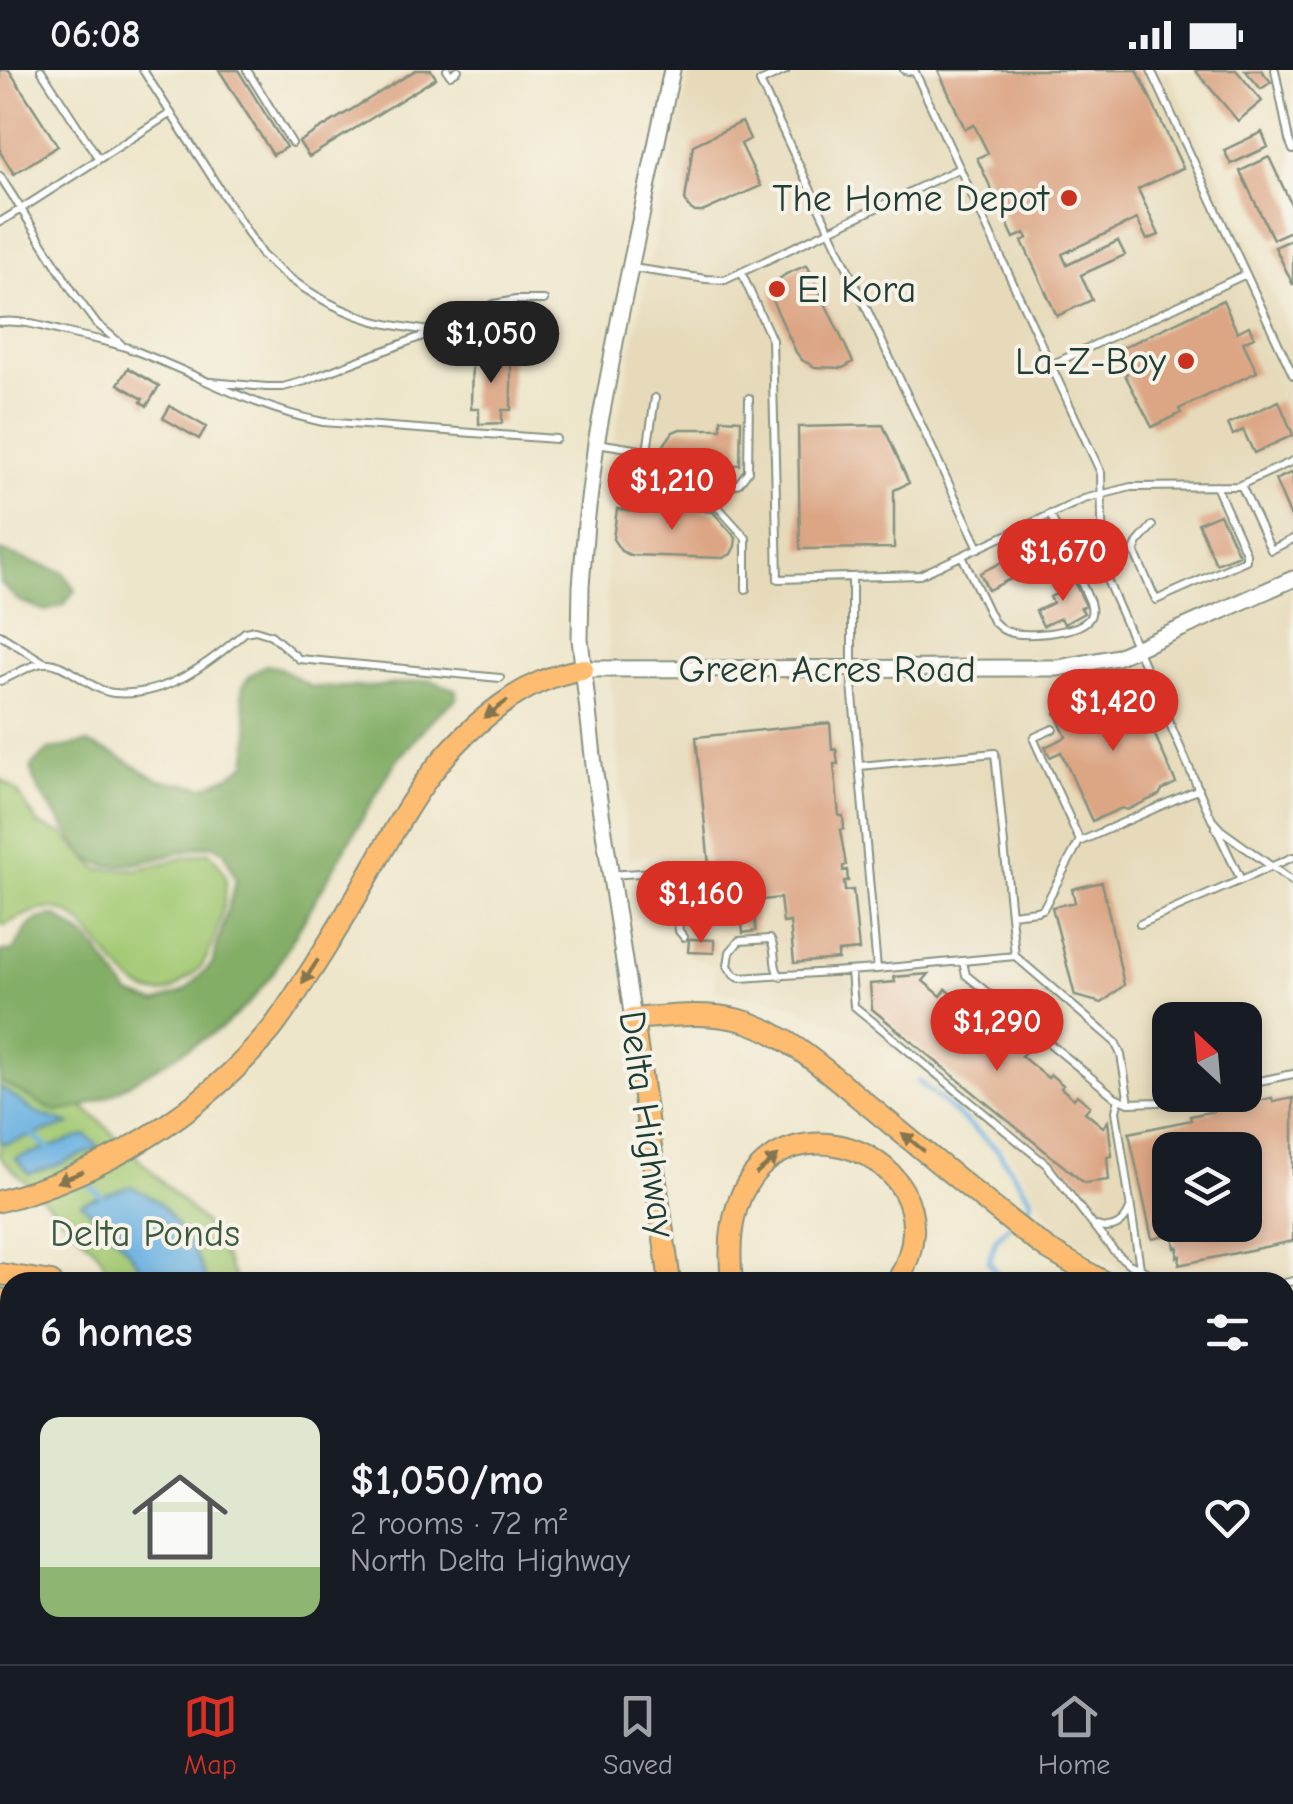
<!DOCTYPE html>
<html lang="en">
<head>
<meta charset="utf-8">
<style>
	:root { --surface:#171b24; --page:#242831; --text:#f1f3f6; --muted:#9ea1a6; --line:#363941; --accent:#d93025 }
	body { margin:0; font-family:"Comic Neue",sans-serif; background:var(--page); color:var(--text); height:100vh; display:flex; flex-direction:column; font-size:38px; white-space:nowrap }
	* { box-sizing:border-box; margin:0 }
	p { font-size:32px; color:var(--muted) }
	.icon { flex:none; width:55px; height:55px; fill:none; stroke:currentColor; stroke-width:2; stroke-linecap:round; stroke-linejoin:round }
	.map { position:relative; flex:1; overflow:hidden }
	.side { position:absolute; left:0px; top:1202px; width:1295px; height:392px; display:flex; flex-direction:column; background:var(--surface); border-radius:30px 30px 0 0; box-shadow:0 5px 15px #0003 }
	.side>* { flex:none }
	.needle { width:65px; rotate:334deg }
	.tools { position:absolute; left:1152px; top:932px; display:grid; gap:20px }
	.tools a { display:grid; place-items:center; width:110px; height:110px; border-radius:20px; background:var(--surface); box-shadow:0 5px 15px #0003; font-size:50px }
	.price { position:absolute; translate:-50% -85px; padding:0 22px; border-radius:35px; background:var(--accent); color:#fff; font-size:32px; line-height:65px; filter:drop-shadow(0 2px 5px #0008) }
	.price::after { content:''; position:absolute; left:50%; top:60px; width:30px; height:22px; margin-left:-15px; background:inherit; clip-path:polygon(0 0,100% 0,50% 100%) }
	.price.current { background:#222; color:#fff }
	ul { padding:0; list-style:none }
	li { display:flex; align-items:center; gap:30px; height:250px; padding:0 40px }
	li+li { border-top:2px solid var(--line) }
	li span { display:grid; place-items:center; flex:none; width:280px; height:200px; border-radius:20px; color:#555 }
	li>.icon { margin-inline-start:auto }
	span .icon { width:120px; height:120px; fill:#fffc; stroke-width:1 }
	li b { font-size:42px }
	h2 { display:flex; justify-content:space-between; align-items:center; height:120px; padding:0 40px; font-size:42px }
	.status { display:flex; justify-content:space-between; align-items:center; height:70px; padding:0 50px; background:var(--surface); direction:ltr }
	.status svg { height:28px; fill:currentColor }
	.tab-bar { display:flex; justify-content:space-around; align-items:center; height:140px; border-top:2px solid var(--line); background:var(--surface); font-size:28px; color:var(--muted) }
	.tab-bar a { display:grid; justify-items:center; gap:5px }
	.tab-bar .current { color:var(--accent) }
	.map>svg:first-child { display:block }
	.built { fill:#e6daba; fill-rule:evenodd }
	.green { fill:#a4ca74; stroke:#628454; stroke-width:2.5 }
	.forest { fill:#83ae66; stroke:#51764d; stroke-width:2.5 }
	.water { fill:#6bb1e1; stroke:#45778a; stroke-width:2.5 }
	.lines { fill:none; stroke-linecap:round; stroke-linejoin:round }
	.stream { stroke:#6bb1e1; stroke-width:5 }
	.building { fill:#dca584; fill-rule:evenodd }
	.service-casing { stroke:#869280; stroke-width:10 }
	.tertiary-casing { stroke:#869280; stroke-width:19 }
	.trunk-casing { stroke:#869280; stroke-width:24 }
	.motorway-casing { stroke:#869280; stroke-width:24 }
	.service { stroke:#fff; stroke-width:6 }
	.tertiary { stroke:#fff; stroke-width:15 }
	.trunk { stroke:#febc70; stroke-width:20 }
	.motorway { stroke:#febc70; stroke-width:20 }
	.oneway { fill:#83764f }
	.poi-dot { fill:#c8321e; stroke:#f7f3e8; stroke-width:4 }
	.labels { text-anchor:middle; stroke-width:8; stroke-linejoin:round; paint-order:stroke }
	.poi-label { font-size:38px; fill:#1f3d34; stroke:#f7f3e8; text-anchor:end }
	.street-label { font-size:38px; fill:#1f3d34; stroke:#f7f3e8 }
	.park-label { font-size:38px; fill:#3a5941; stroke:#f7f3e8 }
</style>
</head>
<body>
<div class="status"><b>06:08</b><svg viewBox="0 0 49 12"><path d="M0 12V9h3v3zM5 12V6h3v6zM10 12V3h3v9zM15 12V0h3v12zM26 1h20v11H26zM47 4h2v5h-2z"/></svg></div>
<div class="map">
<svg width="1293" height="1594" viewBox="0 0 1293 1594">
	<rect width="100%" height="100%" fill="#f7f3e8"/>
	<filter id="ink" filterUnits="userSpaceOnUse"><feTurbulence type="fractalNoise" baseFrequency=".01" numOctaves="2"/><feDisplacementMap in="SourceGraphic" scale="20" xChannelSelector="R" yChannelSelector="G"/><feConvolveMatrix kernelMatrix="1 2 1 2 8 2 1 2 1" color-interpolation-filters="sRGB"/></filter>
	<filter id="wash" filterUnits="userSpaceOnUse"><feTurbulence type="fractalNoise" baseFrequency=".0048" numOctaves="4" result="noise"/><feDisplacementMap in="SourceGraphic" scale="40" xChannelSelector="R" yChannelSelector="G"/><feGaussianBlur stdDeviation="2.25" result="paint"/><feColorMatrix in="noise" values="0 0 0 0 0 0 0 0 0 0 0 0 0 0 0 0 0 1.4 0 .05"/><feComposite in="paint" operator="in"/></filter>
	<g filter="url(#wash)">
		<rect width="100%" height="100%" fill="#eee6cb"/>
		<path class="built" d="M691 0H1168L1293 267V1224L1285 1225V1212H1157L1146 1210 1092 1183 1062 1164 1053 1153 1011 1085 993 1064 906 989 867 966 780 931 715 921 714 895 693 888 679 877 673 867 669 857 661 786 629 788 613 642 607 555V434L611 385 666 111ZM1170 950H1245V1025H1170ZM1170 1080H1245V1155H1170Z"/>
		<path class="green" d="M0 709 17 721 38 754 63 764 98 799H138L209 782C228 803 229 808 223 837 219 855 213 879 202 895 197 902 186 909 179 915 135 950 101 862 69 844 47 831 24 846 4 855L0 853Z
			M0 967 100 1051 213 1162 236 1212H114L98 1182 0 1087Z
			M1285 1568 1293 1585V1594H1090L1089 1585H1285Z"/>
		<path class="forest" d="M0 481 63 502 75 520 64 535 46 541 19 531 0 513Z
			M266 595 280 598 311 617H372L430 610 456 620 457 628 433 648 394 694 273 903 251 931 223 957 109 1026 82 1037 58 1042 46 1037 0 1011V881L12 882C28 860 26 847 57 846L91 872 129 924 156 933 186 920 212 894 236 810 224 781 212 775C182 779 116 808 89 789 80 783 63 754 56 745 46 730 32 715 31 696L49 680 87 673 114 684 159 710 205 717 231 705 246 694C247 684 250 672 249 662 246 628 228 616 266 595Z"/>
		<path class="water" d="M0 1017 37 1043 70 1054 5 1074 0 1070Z
			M86 1065 99 1077 58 1095 29 1104 16 1088Z
			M131 1116C140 1121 152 1126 160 1134 176 1151 201 1189 206 1212H147C135 1181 105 1156 81 1133Z
			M390 1585H479L487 1594H393Z"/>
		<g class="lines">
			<path class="stream" d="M918 1011 997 1079 1032 1130 1025 1143 1018 1149
				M31 1064 49 1079
				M83 1110 105 1129
				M1002 1212 989 1191 996 1169 1009 1156"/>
		</g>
		<g id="blocks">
			<path class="building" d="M0 0H9L58 76 14 104 0 82Z
				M219 0H238L286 77 273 85Z
				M416 0H431L436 8 309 87 299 72Z
				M938 0H1137L1183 98 1138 119 1159 165 1147 170 1137 149 1062 184 1067 195 1118 171 1125 185 1081 205 1092 230 1057 246 1022 171 1028 168 1025 163 1014 168 977 88 988 83 974 55 965 59Z
				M1195 0H1236L1262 31 1238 51Z
				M1245 0H1261L1271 12 1261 19Z
				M742 52 750 69 741 74 761 116 702 142H695L688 137 685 130 693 75Z
				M1262 62 1268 77 1231 94 1224 80Z
				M1269 87 1293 138V160L1273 169 1240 101Z
				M1293 169V215L1275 177Z
				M807 195 853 292 843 298 815 297 802 290 796 282 773 232 772 221 775 212 786 204Z
				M1223 230 1237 262 1249 256 1254 267 1243 272 1257 302 1179 339 1181 343 1152 357 1125 305 1127 304 1116 281Z
				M472 283H511V340H502V353L479 354V339H471Z
				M128 298 159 316 147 336 141 332 143 329 118 314Z
				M1279 331 1293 365 1254 383 1243 360 1233 365 1228 354Z
				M170 336 206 357 199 369 163 348Z
				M721 349 741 350 740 395 722 394 723 404H682V401L664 400V375L673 362 680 359H721Z
				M883 355 909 413 894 420V478L800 479 798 357Z
				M1293 402V452L1275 410Z
				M634 433 713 442 736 468 735 476 731 484 723 488 630 485 621 481 613 469 617 439 634 441Z
				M1220 444 1239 485 1216 494 1198 453Z
				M1043 472 1052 489 988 520 980 503Z
				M1069 507H1072L1086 536 1081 538 1084 543 1064 554 1061 548 1043 556 1036 541 1053 533 1050 527 1056 524 1052 516Z
				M1134 617 1176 713 1162 720 1159 725 1127 740 1122 738 1092 751 1061 682 1050 687 1045 677 1066 667 1055 643 1076 634 1080 642Z
				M830 653 832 680 836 679 838 694H834L839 746H843L844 759 840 760 846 795 843 796V801L847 800 848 811H844L845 821 853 820 859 880 838 882V889L794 893 790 852 783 853 780 828 753 831 756 861 743 863 740 832 713 835 696 667Z
				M1102 812 1124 915 1102 933 1075 926 1052 837 1075 832 1072 819Z
				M689 869 714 870V883L688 882Z
				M929 904 923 911 941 926 946 919 970 944 972 941 985 952 983 954 1009 975 1011 973 1024 983 1021 986 1048 1008 1051 1005 1063 1015 1061 1018 1074 1029 1077 1025 1090 1036 1085 1042 1103 1057 1108 1051 1112 1086 1107 1087 1109 1110 1084 1113 872 939 870 914 895 912 894 907Z
				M1248 1026 1249 1033 1272 1028 1273 1032 1293 1028V1171L1179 1195 1180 1186 1177 1187 1178 1177 1175 1178 1173 1164 1152 1169 1129 1063 1191 1050 1190 1046 1214 1041 1212 1034ZM1170 1080H1245V1155H1170Z
				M0 1307 10 1309V1325L0 1324Z
				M0 1368 10 1370 9 1398 0 1396Z
				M4 1470 10 1471V1502L0 1500V1475L3 1476Z
				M1287 1474 1293 1476V1509L1285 1507V1481Z
				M0 1549 10 1551 9 1588 0 1584Z"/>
		</g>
	</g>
	<g filter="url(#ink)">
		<use href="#blocks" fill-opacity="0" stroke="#869280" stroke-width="2.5"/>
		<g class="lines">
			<g class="service-casing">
				<path id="service" d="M41 0 99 89 171 43
					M143 0 262 185C293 214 329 237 371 250 391 256 413 258 433 262
					M247 0 292 73
					M447 0 450 5 458 0
					M786 0 760 12 979 478
					M904 0 915 2 1101 403 1103 492 1107 510 1212 750 1221 760 1293 812
					M1151 0 1293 305
					M1275 0 1289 70 1293 80
					M0 106 21 139 99 89
					M0 152 21 139 75 225 95 252 121 274
					M632 198 706 209 725 210 960 98
					M741 202 772 270 778 509 920 505 1084 429 1131 417 1238 416 1293 391
					M0 252C21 249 47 258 68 263 88 268 109 271 128 278 196 303 250 337 323 352L556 369
					M1051 295 1246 204
					M210 312 267 317H283L305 311 433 262 494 234 516 230H544
					M655 328 647 381 648 426 718 437 746 468V519
					M597 373 647 381
					M650 398 660 412 729 417 739 413 748 401 749 328
					M1241 415 1271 480 1293 469
					M1152 456 1138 472 1134 481 1156 530 1246 490V483L1216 416
					M962 486 993 551C999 557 1004 562 1013 563 1030 566 1081 563 1090 547 1093 541 1091 538 1090 532L1050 444
					M852 509V614L877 899 1015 886 1115 972 1121 985 1129 1033 1158 1032 1190 1025
					M0 565 45 593
					M0 611C13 606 29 595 43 593 65 590 90 621 114 623 165 628 210 593 245 562L255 560 271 565 299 589 500 608
					M1053 659 1035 667 1034 670 1080 771
					M860 696 995 683 1015 886
					M612 805C677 800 672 796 679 861L684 867
					M1241 810 1293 787
					M1011 844 1037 841 1043 839 1079 772 1199 719
					M1140 854 1241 810 1215 756
					M963 892 966 905 1115 1027 1129 1033
					M851 901 854 936 1047 1095 1099 1163 1115 1182 1129 1194 1154 1205 1218 1212
					M781 907C771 897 778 880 770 869L739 871 730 882 728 896 734 905 740 908 877 899
					M1245 1014 1293 1004
					M1119 1029 1116 1041 1140 1198
					M1097 1156C1112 1162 1124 1154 1130 1139
					M1285 1213 1293 1211
					M0 1336 10 1338
					M0 1533 10 1535
					M97 1585 108 1594
					M175 1594 183 1585"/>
			</g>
			<g class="tertiary-casing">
				<path id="tertiary" d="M583 599 1058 598 1117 587 1293 509
					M633 949 595 704 580 569 581 516 586 454 596 373 620 246 672 0"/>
			</g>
			<g class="trunk-casing">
				<path id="trunk" d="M633 949 670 1212
					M712 1585 713 1594
					M728 1585 729 1594"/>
			</g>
			<g class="motorway-casing">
				<path id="motorway" d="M633 949C669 946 705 941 740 950 785 961 832 1006 868 1035 919 1077 971 1120 1023 1161L1049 1180 1104 1212
					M0 1131C105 1103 201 1044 271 960 283 945 294 927 305 910 330 872 353 833 375 794 412 729 439 680 501 635 527 616 551 605 583 599
					M0 1204 51 1212
					M732 1212C708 989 981 1070 897 1212
					M0 1229 10 1231
					M1285 1255 1293 1256
					M1285 1276 1293 1275
					M1285 1302 1293 1301
					M1285 1344 1293 1341
					M535 1585 548 1594
					M782 1585 783 1594
					M942 1594 950 1585"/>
			</g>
			<use href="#service" class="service"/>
			<use href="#tertiary" class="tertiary"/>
			<use href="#trunk" class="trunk"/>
			<use href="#motorway" class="motorway"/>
		</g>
		<defs><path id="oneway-solid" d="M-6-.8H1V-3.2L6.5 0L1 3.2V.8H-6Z" transform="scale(2.5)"/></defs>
		<g class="oneway">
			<use href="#oneway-solid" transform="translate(496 639) rotate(143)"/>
			<use href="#oneway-solid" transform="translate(310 902) rotate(123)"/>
			<use href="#oneway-solid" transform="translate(913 1072) rotate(-141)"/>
			<use href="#oneway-solid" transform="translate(767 1095) rotate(-40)"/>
			<use href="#oneway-solid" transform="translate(70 1107) rotate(158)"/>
		</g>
	</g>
	<g class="poi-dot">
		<circle cx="1069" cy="128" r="10"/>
		<circle cx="777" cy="219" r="10"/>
		<circle cx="1186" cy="291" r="10"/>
	</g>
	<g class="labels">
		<g class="poi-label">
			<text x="1049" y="141">The Home Depot</text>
			<text x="797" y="232" text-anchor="start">El Kora</text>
			<text x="1166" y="304">La-Z-Boy</text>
		</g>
		<g class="street-label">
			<text x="827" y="612">Green Acres Road</text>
			<text transform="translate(648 1054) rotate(82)" y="13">Delta Highway</text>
		</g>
		<g class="park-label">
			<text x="145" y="1176">Delta Ponds</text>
		</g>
	</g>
</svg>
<div class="tools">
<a><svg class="needle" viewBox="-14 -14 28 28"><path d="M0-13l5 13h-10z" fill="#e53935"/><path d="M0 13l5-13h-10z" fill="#9ea1a6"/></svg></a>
<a><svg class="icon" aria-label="layers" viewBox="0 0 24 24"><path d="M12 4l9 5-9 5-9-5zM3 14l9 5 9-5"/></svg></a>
</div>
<b class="price current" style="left:491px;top:316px">$1,050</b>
<b class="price" style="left:672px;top:463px">$1,210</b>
<b class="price" style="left:1063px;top:534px">$1,670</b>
<b class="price" style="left:1113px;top:684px">$1,420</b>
<b class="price" style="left:701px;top:876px">$1,160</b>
<b class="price" style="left:997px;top:1004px">$1,290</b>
<section class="side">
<h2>6 homes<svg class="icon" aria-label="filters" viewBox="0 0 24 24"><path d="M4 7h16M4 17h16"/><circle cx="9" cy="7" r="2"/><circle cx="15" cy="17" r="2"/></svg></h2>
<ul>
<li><span style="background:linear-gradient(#dfe7d0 75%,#8fb573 0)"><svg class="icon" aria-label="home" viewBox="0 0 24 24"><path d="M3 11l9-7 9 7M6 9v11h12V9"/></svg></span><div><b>$1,050/mo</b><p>2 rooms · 72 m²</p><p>North Delta Highway</p></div><svg class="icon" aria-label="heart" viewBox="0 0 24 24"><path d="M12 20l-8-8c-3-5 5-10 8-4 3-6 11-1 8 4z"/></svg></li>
</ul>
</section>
</div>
<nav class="tab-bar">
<a class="current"><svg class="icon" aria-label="map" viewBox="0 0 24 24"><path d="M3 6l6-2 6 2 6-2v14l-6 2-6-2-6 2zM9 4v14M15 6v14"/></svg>Map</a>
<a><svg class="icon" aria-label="saved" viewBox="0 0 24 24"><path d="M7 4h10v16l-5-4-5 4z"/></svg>Saved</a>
<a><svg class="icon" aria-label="home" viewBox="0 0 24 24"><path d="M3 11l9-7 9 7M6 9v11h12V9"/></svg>Home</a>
</nav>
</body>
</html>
